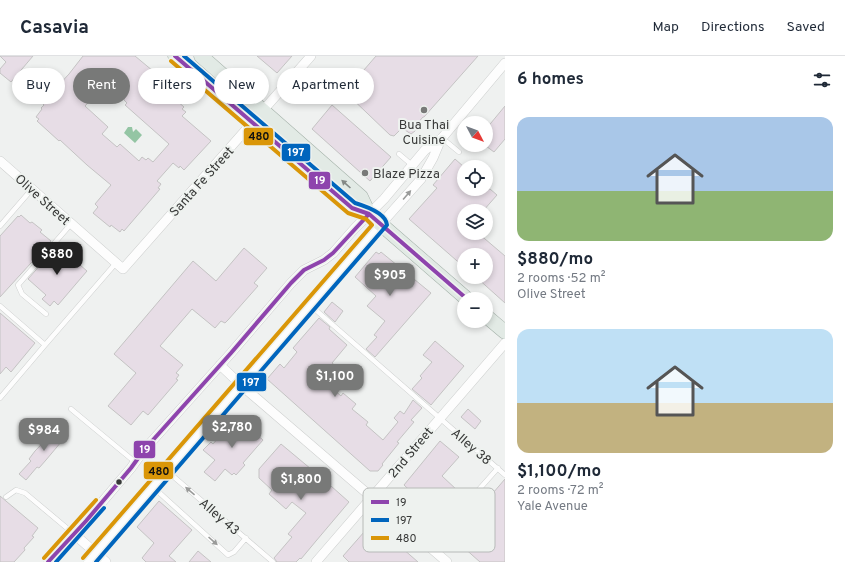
<!DOCTYPE html>
<html lang="en">
<head>
<meta charset="utf-8">
<style>
	:root { --surface:#fff; --page:#f6f6f7; --text:#1f2937; --muted:#747a83; --line:#e0e1e3; --accent:#787978 }
	body { margin:0; font-family:Overpass,sans-serif; background:var(--page); color:var(--text); height:100vh; display:flex; flex-direction:column; font-size:15px; white-space:nowrap }
	* { box-sizing:border-box; margin:0 }
	p { font-size:13px; color:var(--muted) }
	.icon { flex:none; width:22px; height:22px; fill:none; stroke:currentColor; stroke-width:2; stroke-linecap:round; stroke-linejoin:round }
	.map { position:relative; flex:1; overflow:hidden }
	.drawer { display:flex; flex-direction:column; background:var(--surface); width:340px }
	.drawer>* { flex:none }
	.top-card { position:absolute; left:12px; top:12px; width:380px; height:36px; display:flex; gap:8px }
	.needle { width:26px; rotate:131deg }
	.tools { position:absolute; left:457px; top:60px; display:grid; gap:8px }
	.tools a { display:grid; place-items:center; width:36px; height:36px; border-radius:50%; background:var(--surface); box-shadow:0 2px 6px #0003; font-size:20px }
	.price { position:absolute; translate:-50% -34px; padding:0 9px; border-radius:8px; background:var(--accent); color:#fff; font-size:13px; line-height:26px; filter:drop-shadow(0 1px 2px #0008) }
	.price::after { content:''; position:absolute; left:50%; top:24px; width:12px; height:9px; margin-left:-6px; background:inherit; clip-path:polygon(0 0,100% 0,50% 100%) }
	.price.on { background:#222; color:#fff }
	ul { padding:0; list-style:none }
	li { display:grid; align-content:center; gap:8px; height:212px; padding:0 12px }
	li span { display:grid; place-items:center; height:124px; border-radius:12px; color:#555 }
	li>.icon { margin-inline-start:auto }
	span .icon { width:72px; height:72px; fill:#fffc; stroke-width:1 }
	li b { font-size:17px }
	h2 { display:flex; justify-content:space-between; align-items:center; height:48px; padding:0 12px; font-size:17px }
	.tag { padding:0 14px; border-radius:18px; background:var(--surface); box-shadow:0 2px 6px #0003; font-size:14px; line-height:36px }
	.tag.on { background:var(--accent); color:#fff }
	header { display:flex; align-items:center; gap:24px; box-sizing:border-box; height:56px; padding:0 20px; background:var(--surface); border-bottom:1px solid var(--line) }
	header strong { font-size:19px }
	nav { display:flex; gap:22px; margin-inline-start:auto; font-size:14px }
	main { display:flex; flex:1; min-height:0 }
	.map>svg:first-child { display:block }
	.water { fill:#94c5a4 }
	.building { fill:#e7dde6; stroke:#c4c3c3; fill-rule:evenodd }
	.lines { fill:none; stroke-linecap:round; stroke-linejoin:round }
	.lane-casing { stroke:#cccecd; stroke-width:5.5 }
	.street-casing { stroke:#cccecd; stroke-width:10 }
	.primary-casing { stroke:#a4b1a9; stroke-width:15 }
	.lane { stroke:#fdfdfd; stroke-width:4.5 }
	.street { stroke:#fdfdfd; stroke-width:9 }
	.primary { stroke:#e2eae5; stroke-width:14 }
	.bus-1-casing { stroke:#eef2ef; stroke-width:7 }
	.bus-2-casing { stroke:#eef2ef; stroke-width:7 }
	.bus-3-casing { stroke:#eef2ef; stroke-width:7 }
	.bus-1 { stroke:#8e44ad; stroke-width:4 }
	.bus-2 { stroke:#0065bd; stroke-width:4 }
	.bus-3 { stroke:#da9608; stroke-width:4 }
	.oneway { fill:#848986 }
	.oneway2 { fill:#9a9b9a }
	.poi-dot { fill:#787978; stroke:#eef2ef; stroke-width:1.5 }
	.bus-dot { fill:#383938; stroke:#eef2ef; stroke-width:1.5 }
	.labels { text-anchor:middle; stroke-width:4; stroke-linejoin:round; paint-order:stroke }
	.poi-label { font-size:13px; fill:#383938; stroke:#eef2ef }
	.street-label { font-size:13px; fill:#383938; stroke:#eef2ef }
	.key { fill:#eef2ef; stroke:#b7bab8; stroke-width:1 }
	.key-label { font-size:11px; fill:#383938 }
	.line-badge { stroke:#eef2ef; stroke-width:1.5 }
	.badge-label { font-size:11px; text-anchor:middle; font-weight:bold; fill:#fff }
	.pale-badge-label { font-size:11px; text-anchor:middle; font-weight:bold; fill:#111 }
</style>
</head>
<body>
<header>
<strong>Casavia</strong>
<nav><a>Map</a><a>Directions</a><a>Saved</a></nav>
</header>
<main>
<div class="map">
<svg width="505" height="506" viewBox="0 0 505 506">
	<rect width="100%" height="100%" fill="#eff1f0"/>
	<path class="water" d="M128 71H132L133 76 136 73 142 79 135 87 124 77Z"/>
	<path class="building" d="M0 0H33L11 26 0 17V13L6 6Z
		M83 0H135L153 15 148 20 150 22 148 25 173 47 176 44 184 51 182 53 186 56 182 60 211 85 184 114 180 110 179 112 173 107 157 125 161 128 158 132 160 133 124 175 122 173 120 176 111 169 110 171 93 157 98 151 95 148 111 129 87 109 60 84 59 85 37 65 39 63 36 61 42 53 41 52 44 49 42 47 69 18ZM108 28 124 43V44L127 47 125 49 169 88 153 106 148 102 146 104 142 101 139 105 120 88 117 91 102 78 108 71 85 50 98 36 100 37Z
		M257 0H292L277 17Z
		M376 0H478L424 61H423L416 69 415 75 411 78 402 72 394 80 390 79 345 36Z
		M332 49 391 101 370 125 312 73Z
		M505 50V83L494 96 486 90V73Z
		M455 103 464 111V133H490L497 139 483 155H464V177H478L505 200V247L476 221H486V199H464V211L409 163 437 132 433 129Z
		M21 159 30 167 32 166 42 174 40 176 51 185 0 241V180L18 160 19 161Z
		M57 190 58 192 59 191 87 215 58 249 54 245 50 250 42 243 46 239 28 223Z
		M244 192 267 212 254 227 258 230 228 264 225 267 221 265 215 272 192 253 160 290 183 309 176 317 179 319 176 323 178 324 148 359 143 355 131 369 108 350 136 317 114 298 193 205 216 225Z
		M376 196 379 198 381 196 431 237 375 301 366 293 377 281 374 279 385 265 367 250 376 240 355 221Z
		M332 246 343 255 335 266 324 256Z
		M0 257 35 287 11 316 6 311 0 318Z
		M319 262 330 271 329 273 347 289 332 307 338 312 326 327 341 340 343 337 356 348 352 353 368 366 366 369 383 384 398 366 394 362 400 355 404 358 413 344 422 352 411 364 414 366 397 386 399 387 382 408 383 409 378 415H370L267 323 280 308 284 312 297 296 293 292Z
		M435 285 464 310 431 349 412 333 422 322 420 320 432 306 423 299Z
		M468 353 481 365 475 373 461 361Z
		M236 361 263 384 243 407 245 409 236 419 234 417 232 419 225 413 215 425 204 416 215 404 203 394 211 386 213 388Z
		M58 371 67 379 46 404 39 412 37 411 26 424 19 418 31 405 29 403 35 395Z
		M440 385 459 401 442 420 473 449 475 446 481 451 505 423V506H480L436 467 439 462 404 429Z
		M281 388 311 413 310 414 329 431 331 430 349 446 316 485 301 503 300 502 296 506H277L274 502 292 481 288 478 306 457 292 446 286 453 269 438 272 434 259 422V413Z
		M0 440 38 472 32 480 34 481 24 492 25 494 14 506H0Z
		M159 445 192 474 169 500 176 506H146L142 502 154 487 137 471Z
		M372 467 394 485 418 506H349L343 500Z
		M198 495 211 506H189Z"/>
	<g class="lines">
		<g class="lane-casing">
			<path id="lane" d="M442 82 459 96
				M399 98 412 109
				M0 170 32 133
				M310 249 505 419
				M0 250 45 289 0 342
				M46 258 22 238 18 229 71 168
				M45 289 116 207
				M71 353 135 406
				M167 415 273 506
				M153 431 228 499 234 496 246 482
				M474 439 498 412
				M6 441 16 434 25 437 74 478"/>
		</g>
		<g class="street-casing">
			<path id="street" d="M0 105 123 213 311 0
				M220 309 241 329 447 506
				M74 478 106 506
				M48 506 86 465 131 412 144 394 231 297 291 227 304 214 324 204 333 197 355 172 384 143 425 94 442 82 505 7
				M88 506 365 186 421 123 433 102 441 83
				M316 506 505 287"/>
		</g>
		<g class="primary-casing">
			<path id="primary" d="M175 0 352 152 369 158 467 243
				M201 0 361 141 369 158
				M486 260 505 276"/>
		</g>
		<use href="#lane" class="lane"/>
		<use href="#street" class="street"/>
		<use href="#primary" class="primary"/>
		<g class="bus-1-casing">
			<path id="bus-1" d="M175 0 352 152 369 158 467 243
				M48 506 86 465 131 412 144 394 231 297 291 227 304 214 324 204 333 197 369 158"/>
		</g>
		<g class="bus-2-casing">
			<path id="bus-2" d="M56 506 104 452
				M96 506 387 169C386 157 365 150 355 147L184 0"/>
		</g>
		<g class="bus-3-casing">
			<path id="bus-3" d="M44 502 96 444
				M83 502 372 169 366 163 348 157 171 5"/>
		</g>
		<use href="#bus-1" class="bus-1"/>
		<use href="#bus-2" class="bus-2"/>
		<use href="#bus-3" class="bus-3"/>
	</g>
	<defs><path id="oneway-solid" d="M-6-.8H1V-3.2L6.5 0L1 3.2V.8H-6Z"/></defs>
	<use class="oneway" href="#oneway-solid" transform="translate(346 128) rotate(-138)"/>
	<g class="oneway2">
		<use href="#oneway-solid" transform="translate(407 139) rotate(-49)"/>
		<use href="#oneway-solid" transform="translate(190 435) rotate(-140)"/>
		<use href="#oneway-solid" transform="translate(213 485) rotate(42)"/>
	</g>
	<g class="poi-dot">
		<circle cx="424" cy="54" r="4"/>
		<circle cx="365" cy="117" r="4"/>
	</g>
	<circle class="bus-dot" cx="119" cy="426" r="3.5"/>
	<g class="labels">
		<g class="poi-label">
			<text x="424" y="73">Bua Thai<tspan x="424" dy="15">Cuisine</tspan></text>
			<text x="373" y="122" text-anchor="start">Blaze Pizza</text>
		</g>
		<g class="street-label">
			<text transform="translate(201 125) rotate(-48)" y="5">Santa Fe Street</text>
			<text transform="translate(43 143) rotate(42)" y="5">Olive Street</text>
			<text transform="translate(472 390) rotate(41)" y="5">Alley 38</text>
			<text transform="translate(410 396) rotate(-50)" y="5">2nd Street</text>
			<text transform="translate(220 460) rotate(41)" y="5">Alley 43</text>
		</g>
	</g>
	<rect x="363" y="432" width="132" height="64" rx="6" class="key"/>
	<rect x="371" y="444" width="18" height="4" fill="#8e44ad"/>
	<rect x="371" y="462" width="18" height="4" fill="#0065bd"/>
	<rect x="371" y="480" width="18" height="4" fill="#da9608"/>
	<g class="key-label">
		<text x="396" y="450">19</text>
		<text x="396" y="468">197</text>
		<text x="396" y="486">480</text>
	</g>
	<g class="line-badge">
		<rect x="243" y="71" width="31" height="19" rx="4" fill="#da9608"/>
		<rect x="281" y="87" width="30" height="19" rx="4" fill="#0065bd"/>
		<rect x="308" y="115" width="23" height="19" rx="4" fill="#8e44ad"/>
		<rect x="236" y="316" width="31" height="20" rx="4" fill="#0065bd"/>
		<rect x="133" y="384" width="23" height="19" rx="4" fill="#8e44ad"/>
		<rect x="143" y="405" width="31" height="19" rx="4" fill="#da9608"/>
	</g>
	<g class="badge-label">
		<text x="296" y="100">197</text>
		<text x="320" y="128">19</text>
		<text x="251" y="330">197</text>
		<text x="145" y="397">19</text>
	</g>
	<g class="pale-badge-label">
		<text x="259" y="84">480</text>
		<text x="159" y="419">480</text>
	</g>
</svg>
<div class="tools">
<a><svg class="needle" viewBox="-14 -14 28 28"><path d="M0-13l5 13h-10z" fill="#e53935"/><path d="M0 13l5-13h-10z" fill="#747a83"/></svg></a>
<a><svg class="icon" aria-label="locate" viewBox="0 0 24 24"><circle cx="12" cy="12" r="6"/><path d="M12 2v4M12 18v4M2 12h4M18 12h4"/></svg></a>
<a><svg class="icon" aria-label="layers" viewBox="0 0 24 24"><path d="M12 4l9 5-9 5-9-5zM3 14l9 5 9-5"/></svg></a>
<a>+</a>
<a>−</a>
</div>
<b class="price on" style="left:57px;top:220px">$880</b>
<b class="price" style="left:390px;top:241px">$905</b>
<b class="price" style="left:335px;top:342px">$1,100</b>
<b class="price" style="left:232px;top:393px">$2,780</b>
<b class="price" style="left:44px;top:396px">$984</b>
<b class="price" style="left:301px;top:445px">$1,800</b>
<div class="top-card">
<a class="tag">Buy</a>
<a class="tag on">Rent</a>
<a class="tag">Filters</a>
<a class="tag">New</a>
<a class="tag">Apartment</a>
</div>
</div>
<section class="drawer">
<h2>6 homes<svg class="icon" aria-label="filters" viewBox="0 0 24 24"><path d="M4 7h16M4 17h16"/><circle cx="9" cy="7" r="2"/><circle cx="15" cy="17" r="2"/></svg></h2>
<ul>
<li><span style="background:linear-gradient(#a9c7e8 60%,#8fb573 0)"><svg class="icon" aria-label="home" viewBox="0 0 24 24"><path d="M3 11l9-7 9 7M6 9v11h12V9"/></svg></span><div><b>$880/mo</b><p>2 rooms · 52 m²</p><p>Olive Street</p></div></li>
<li><span style="background:linear-gradient(#bfe0f5 60%,#c2b280 0)"><svg class="icon" aria-label="home" viewBox="0 0 24 24"><path d="M3 11l9-7 9 7M6 9v11h12V9"/></svg></span><div><b>$1,100/mo</b><p>2 rooms · 72 m²</p><p>Yale Avenue</p></div></li>
</ul>
</section>
</main>
</body>
</html>
